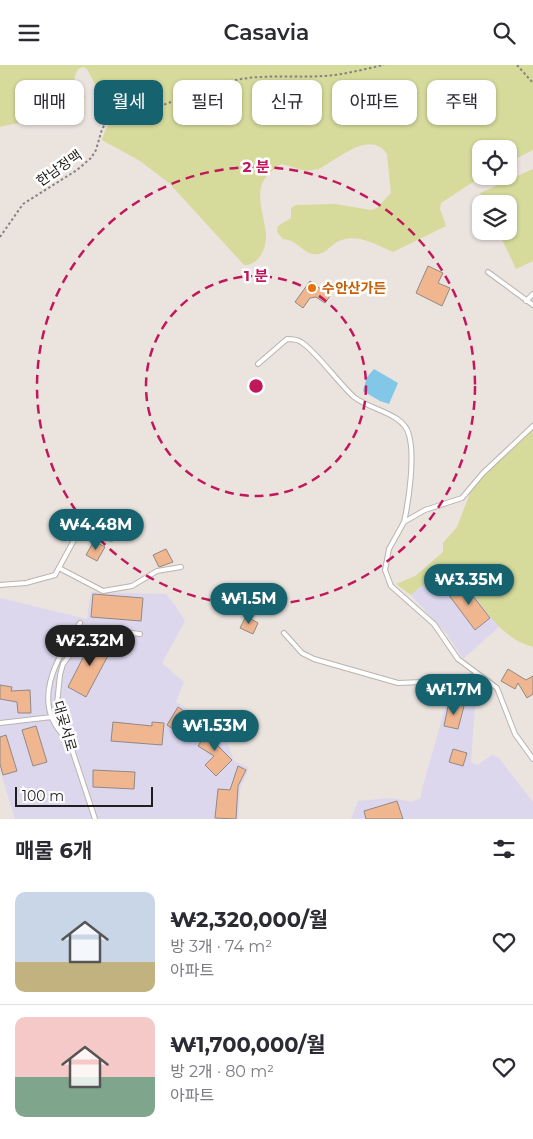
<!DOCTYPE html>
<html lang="ko">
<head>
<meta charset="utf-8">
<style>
	:root { --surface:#fff; --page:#f7f7f7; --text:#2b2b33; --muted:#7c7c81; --line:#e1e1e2; --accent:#16626e }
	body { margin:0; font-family:Montserrat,"Noto Sans KR",sans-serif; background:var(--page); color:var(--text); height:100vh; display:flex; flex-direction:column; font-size:19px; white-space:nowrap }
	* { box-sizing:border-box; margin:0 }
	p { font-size:16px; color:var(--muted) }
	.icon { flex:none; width:28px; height:28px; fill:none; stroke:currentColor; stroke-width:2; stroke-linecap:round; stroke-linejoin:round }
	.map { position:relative; height:754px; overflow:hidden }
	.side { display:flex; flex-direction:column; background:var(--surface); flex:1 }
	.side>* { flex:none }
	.top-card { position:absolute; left:15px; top:15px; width:504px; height:45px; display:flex; gap:10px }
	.fabs { position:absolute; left:472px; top:75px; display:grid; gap:10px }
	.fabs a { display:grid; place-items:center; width:45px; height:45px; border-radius:10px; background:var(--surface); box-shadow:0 1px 4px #0004; font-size:25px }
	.scale { position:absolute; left:15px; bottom:12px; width:138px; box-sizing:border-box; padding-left:5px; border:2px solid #201d1c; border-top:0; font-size:14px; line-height:18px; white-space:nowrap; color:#201d1c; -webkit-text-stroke:4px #fff; paint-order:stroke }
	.price { position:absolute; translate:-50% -42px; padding:0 11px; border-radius:18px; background:var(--accent); color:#fff; font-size:16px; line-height:32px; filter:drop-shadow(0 1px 2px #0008) }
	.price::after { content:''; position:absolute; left:50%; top:30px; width:15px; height:11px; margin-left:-8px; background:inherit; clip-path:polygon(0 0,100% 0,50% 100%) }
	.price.on { background:#222; color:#fff }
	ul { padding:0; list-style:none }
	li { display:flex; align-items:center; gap:15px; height:125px; padding:0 15px }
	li+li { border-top:1px solid var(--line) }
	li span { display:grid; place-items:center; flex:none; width:140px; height:100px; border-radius:10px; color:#555 }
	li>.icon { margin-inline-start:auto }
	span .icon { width:60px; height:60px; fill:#fffc; stroke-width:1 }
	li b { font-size:21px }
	h2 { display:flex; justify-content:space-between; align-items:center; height:60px; padding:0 15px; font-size:21px }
	.chip { padding:0 18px; border-radius:10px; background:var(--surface); box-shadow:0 1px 4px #0004; font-size:18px; line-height:45px }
	.chip.on { background:var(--accent); color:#fff }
	header { display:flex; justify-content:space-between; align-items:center; height:65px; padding:0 15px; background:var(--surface); font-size:22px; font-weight:600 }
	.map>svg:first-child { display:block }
	.industrial { fill:#dcd7ed }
	.green { fill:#d6da9b }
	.water { fill:#82c6e8 }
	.building { fill:#f0b690; stroke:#918984 }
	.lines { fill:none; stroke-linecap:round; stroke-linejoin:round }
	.service-casing { stroke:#bbb3ae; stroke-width:6 }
	.path { stroke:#88827f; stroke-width:2; stroke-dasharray:2.5 2.5; stroke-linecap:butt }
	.service { stroke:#fff; stroke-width:4 }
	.ring { fill:none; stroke:#c2185b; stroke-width:2.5; stroke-dasharray:9 6 }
	.food-dot { fill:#e8710a; stroke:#fff; stroke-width:2 }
	.labels { text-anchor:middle; stroke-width:5; stroke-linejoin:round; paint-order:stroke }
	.street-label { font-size:14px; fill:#201d1c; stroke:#fff }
	.food-label { font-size:14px; font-weight:bold; fill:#c56008; stroke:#fff; text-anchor:start }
	.centre { fill:#c2185b; stroke:#fff; stroke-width:2.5 }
	.ring-label { font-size:15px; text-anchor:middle; font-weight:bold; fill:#c2185b; stroke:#fff; stroke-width:5; stroke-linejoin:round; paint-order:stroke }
</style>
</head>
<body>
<header><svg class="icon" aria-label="menu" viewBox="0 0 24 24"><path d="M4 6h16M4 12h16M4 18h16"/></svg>Casavia<svg class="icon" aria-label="search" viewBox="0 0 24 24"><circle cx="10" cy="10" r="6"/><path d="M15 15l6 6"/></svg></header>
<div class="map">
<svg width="533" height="754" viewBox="0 0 533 754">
	<rect width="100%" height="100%" fill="#ebe3de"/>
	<path class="industrial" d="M453 504 469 521 499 562 463 594 447 569 411 530 420 522Z
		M91 527 166 529 177 543 185 556 162 598 184 617 176 637 223 665 234 696 249 703 240 724 238 754H15L0 705V533L87 554Z
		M467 615 477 617 471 697 477 700 492 690 499 693 533 737V754H351L358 736 392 733 411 737 421 733V728L451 622Z"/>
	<path class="green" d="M0 0H533V85L509 97V84H481L482 111 441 138 440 144 446 161 393 187C375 179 355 167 337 177 330 181 325 189 317 189 304 191 299 175 283 174L277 167 278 161 291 153V143L296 140 335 139 371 145 377 143 391 128 387 89C370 64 338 94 319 104L306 106 282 99C248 118 263 141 266 169 267 182 259 201 244 200L169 118 140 96 102 75C108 52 128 40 123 15H115L97 23 87 4 83 2 78 4 74 13 85 32 81 36C67 30 47 30 35 42 32 45 31 52 27 55 21 59 8 59 0 62Z
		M533 104V196L516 204 498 166H509V139H485L480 128Z
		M533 363V582C496 573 478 530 453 504L420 522 411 530 396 519 415 511 443 487V478L457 462 472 423 480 411Z"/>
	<path class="water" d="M374 304 398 318 389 339 380 336 363 326 367 312Z"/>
	<path class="building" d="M428 201 443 208 438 218 450 223 442 241 416 228Z
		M310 216 330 231 325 238 316 232 310 233 303 243 295 237Z
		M94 476 105 482 97 496 86 490Z
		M166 484 173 497 159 502 153 490Z
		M463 518 490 553 475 565 448 529Z
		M93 529 143 533 141 556 91 552Z
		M246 551 258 558 253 569 240 563Z
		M93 573 112 583 86 632 68 622Z
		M508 604 526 615 533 611V629L527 633 518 618 515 624 501 616Z
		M0 620 12 622 11 626 30 625 31 648H18L17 637 0 634Z
		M449 637 464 641 458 664 444 661Z
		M178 642 190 650 179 668 167 660Z
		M113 657 152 661V657L164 658 162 680 111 676Z
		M36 661 47 697 33 701 22 665Z
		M210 663 222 671 217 680 232 695 216 711 205 700 214 691 198 681Z
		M6 670 17 706 3 710 0 699V672Z
		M453 684 467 688 463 701 449 697Z
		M238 701 246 705 238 721 236 754 215 753 218 724 230 725Z
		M93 705 135 707 134 724 93 722Z
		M397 736 403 754H366L364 746Z"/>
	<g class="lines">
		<g class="service-casing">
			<path id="service" d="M488 207 533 240
				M526 236 533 229
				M258 299 287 274C292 274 297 274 301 277 315 285 339 319 354 332 370 345 404 348 409 370 415 391 409 435 404 457
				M533 361 483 408 462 433 425 445 404 457 389 484 385 505 391 521 434 559 458 594 497 623 515 669 533 694
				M59 503 103 526 132 521 157 506 181 502
				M0 520 26 518 55 510 80 464 88 459 94 460 111 474
				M284 568 302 588 314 594 398 618 447 616 478 610
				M0 658 52 652
				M68 675C28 639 57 593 80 558
				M95 754 57 639 60 610 63 599 88 566 97 564 140 569"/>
		</g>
		<path class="path" d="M517 0 533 18
			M0 172 23 139 77 105 91 93 96 85 102 64 112 49C156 51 193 23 236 15 265 9 295 13 324 11 344 10 364 4 384 0"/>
		<use href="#service" class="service"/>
	</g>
	<g class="ring">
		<circle cx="256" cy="321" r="110"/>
		<circle cx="256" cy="321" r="219"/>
	</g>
	<circle class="food-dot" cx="312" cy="223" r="5"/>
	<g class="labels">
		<g class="street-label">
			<text transform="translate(59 103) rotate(-35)" y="5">한남정맥</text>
			<text transform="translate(65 661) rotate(74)" y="5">대곶서로</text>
		</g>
		<g class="food-label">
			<text x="322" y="228">수안산가든</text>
		</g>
	</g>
	<circle cx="256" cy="321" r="8" class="centre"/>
	<g class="ring-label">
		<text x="256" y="107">2 분</text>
		<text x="256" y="216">1 분</text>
	</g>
</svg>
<div class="fabs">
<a><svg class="icon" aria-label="locate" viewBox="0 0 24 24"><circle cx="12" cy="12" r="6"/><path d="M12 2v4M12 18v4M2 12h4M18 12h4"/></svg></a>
<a><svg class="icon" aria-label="layers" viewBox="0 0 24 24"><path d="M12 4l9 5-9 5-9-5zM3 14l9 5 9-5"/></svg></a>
</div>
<div class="scale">100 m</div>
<b class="price" style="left:96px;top:486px">₩4.48M</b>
<b class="price" style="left:469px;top:541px">₩3.35M</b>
<b class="price" style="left:249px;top:560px">₩1.5M</b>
<b class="price on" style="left:90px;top:602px">₩2.32M</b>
<b class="price" style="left:454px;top:651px">₩1.7M</b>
<b class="price" style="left:215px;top:687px">₩1.53M</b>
<div class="top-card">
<a class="chip">매매</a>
<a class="chip on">월세</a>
<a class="chip">필터</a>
<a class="chip">신규</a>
<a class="chip">아파트</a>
<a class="chip">주택</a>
</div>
</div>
<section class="side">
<h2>매물 6개<svg class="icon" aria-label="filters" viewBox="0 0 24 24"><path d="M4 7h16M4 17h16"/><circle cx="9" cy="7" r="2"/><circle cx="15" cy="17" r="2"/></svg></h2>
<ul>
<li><span style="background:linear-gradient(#c9d6e8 70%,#c2b280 0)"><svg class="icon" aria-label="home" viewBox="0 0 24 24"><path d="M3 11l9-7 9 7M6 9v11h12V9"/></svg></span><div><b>₩2,320,000/월</b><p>방 3개 · 74 m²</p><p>아파트</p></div><svg class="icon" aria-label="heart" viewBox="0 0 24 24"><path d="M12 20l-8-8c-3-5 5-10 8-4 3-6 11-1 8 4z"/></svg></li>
<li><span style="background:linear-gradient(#f6c9c9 60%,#7fa58c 0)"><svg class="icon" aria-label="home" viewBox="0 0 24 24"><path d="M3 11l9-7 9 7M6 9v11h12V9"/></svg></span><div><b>₩1,700,000/월</b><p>방 2개 · 80 m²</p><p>아파트</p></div><svg class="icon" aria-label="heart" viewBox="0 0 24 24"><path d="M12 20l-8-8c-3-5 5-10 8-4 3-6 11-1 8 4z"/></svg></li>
</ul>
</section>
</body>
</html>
